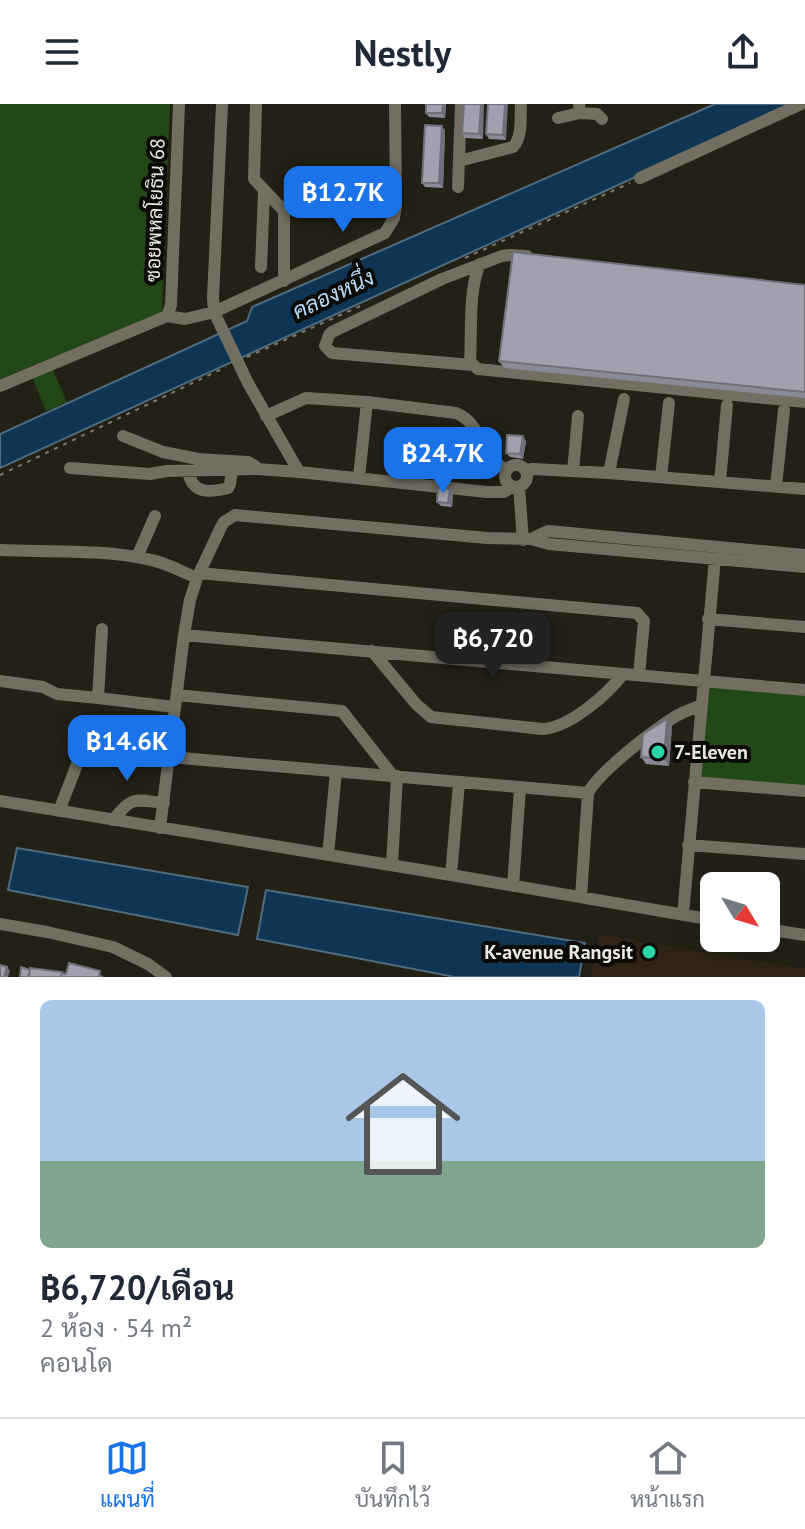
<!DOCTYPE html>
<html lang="th">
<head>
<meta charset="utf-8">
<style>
	:root { --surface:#fff; --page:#f2f2f3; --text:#1f2937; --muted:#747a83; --line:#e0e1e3; --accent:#1a73e8 }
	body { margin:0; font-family:"PT Sans",Sarabun,sans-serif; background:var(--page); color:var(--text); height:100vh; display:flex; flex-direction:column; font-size:30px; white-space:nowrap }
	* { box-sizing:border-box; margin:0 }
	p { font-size:26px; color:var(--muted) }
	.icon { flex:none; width:44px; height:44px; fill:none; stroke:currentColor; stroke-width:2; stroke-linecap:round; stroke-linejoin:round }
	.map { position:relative; height:873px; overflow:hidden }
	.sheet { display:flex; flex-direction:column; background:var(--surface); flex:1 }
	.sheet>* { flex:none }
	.needle { width:52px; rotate:128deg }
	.controls { position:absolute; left:700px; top:768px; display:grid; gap:16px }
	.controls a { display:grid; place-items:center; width:80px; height:80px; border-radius:12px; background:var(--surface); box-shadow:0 8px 32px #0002; font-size:40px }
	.price { position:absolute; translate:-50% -68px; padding:0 18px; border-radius:16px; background:var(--accent); color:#fff; font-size:26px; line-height:52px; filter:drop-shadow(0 2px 4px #0008) }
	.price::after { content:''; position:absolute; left:50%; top:48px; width:24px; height:18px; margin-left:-12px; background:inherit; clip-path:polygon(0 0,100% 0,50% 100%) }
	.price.active { background:#222; color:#fff }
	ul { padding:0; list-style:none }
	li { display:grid; align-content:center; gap:16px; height:424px; padding:0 40px }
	li span { display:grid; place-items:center; height:248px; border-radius:12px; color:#555 }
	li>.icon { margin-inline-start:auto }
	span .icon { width:144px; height:144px; fill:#fffc; stroke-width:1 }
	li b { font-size:34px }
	header { display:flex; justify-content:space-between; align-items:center; height:104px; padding:0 40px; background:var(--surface); font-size:36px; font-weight:700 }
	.dock { display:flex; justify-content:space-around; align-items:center; height:112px; border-top:2px solid var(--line); background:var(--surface); font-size:22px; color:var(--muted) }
	.dock a { display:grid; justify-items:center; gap:4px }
	.dock .active { color:var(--accent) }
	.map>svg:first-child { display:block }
	.commercial { fill:#312417 }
	.green { fill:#234817 }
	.water { fill:#0e3654; stroke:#506b7e; stroke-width:2 }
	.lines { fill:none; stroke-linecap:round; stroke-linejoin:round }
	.path { stroke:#7d7a71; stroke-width:2; stroke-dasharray:4 6; stroke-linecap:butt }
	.minor { stroke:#726e61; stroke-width:12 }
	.wall { fill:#8a8a96 }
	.shaded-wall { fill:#70707a }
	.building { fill:#a0a0af; stroke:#70707a; stroke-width:2 }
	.poi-dot { fill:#2bd5ac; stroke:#0b0a06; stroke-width:3 }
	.labels { text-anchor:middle; stroke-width:8; stroke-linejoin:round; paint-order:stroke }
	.street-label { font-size:20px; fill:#e9e7e0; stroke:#0b0a06 }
	.poi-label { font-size:20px; font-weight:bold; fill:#e9e7e0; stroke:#0b0a06; text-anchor:start }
	.water-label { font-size:22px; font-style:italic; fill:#b7dbfa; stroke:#0b0a06 }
</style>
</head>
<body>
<header><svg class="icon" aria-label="menu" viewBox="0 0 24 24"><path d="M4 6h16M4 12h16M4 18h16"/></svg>Nestly<svg class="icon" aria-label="share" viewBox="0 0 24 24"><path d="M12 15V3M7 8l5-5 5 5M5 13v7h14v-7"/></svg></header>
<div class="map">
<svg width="805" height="873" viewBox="0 0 805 873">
	<rect width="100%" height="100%" fill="#232015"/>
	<path class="commercial" d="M600 831 805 865V873H590Z"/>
	<path class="green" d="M0 0H170L162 208 0 275Z
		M52 264 67 298 46 307 32 273Z
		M705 577 805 584V686L698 676Z"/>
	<path class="water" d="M715 0H795L0 364V330L247 217 252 203Z
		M17 744 248 783 238 831 8 786Z
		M266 786 585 839 579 873H455L257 835Z"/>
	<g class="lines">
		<path class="path" d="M465 154 630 79
			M247 253 365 200
			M0 371 226 263"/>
		<path class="minor" d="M222 0 213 194 214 208 248 279 299 368 487 388H504L512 383
			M256 0 254 75 284 107V177
			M580 9 597 10 602 15
			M558 14 580 9 579 0
			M459 57 513 43C523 32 520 14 521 0
			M640 74 801 0
			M458 83 461 0
			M480 160C468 186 472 229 470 258L478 265 805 298
			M261 163 264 88
			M167 212 171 201 179 0
			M472 261 332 249 325 242 329 231 332 228 442 175 502 152 510 151 527 152
			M0 282 167 212 185 215 214 208 385 129 394 114 396 102 395 0
			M266 312 306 294 367 298 456 309C476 317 479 336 491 352 495 358 500 362 506 366
			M123 332 163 348 198 355 248 358 255 362
			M505 372a11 11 0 1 1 22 0a11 11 0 1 1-22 0Z
			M70 364 150 370 167 367 257 365 299 368
			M526 366 533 365 609 369 805 385
			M188 367C192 390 209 389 228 384L230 380 232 366
			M573 367 578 312
			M609 369 624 295
			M359 373 367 298
			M661 373 669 299
			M720 378 727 301
			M776 382 784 306
			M519 383 523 436
			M531 435 549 440 805 463
			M0 446C47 448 105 445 151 456 167 459 182 468 197 474
			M137 453 155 412
			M199 469 637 509 644 517 639 571
			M708 515 805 523
			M102 525 98 594 174 603
			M184 531 805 586
			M372 547 416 600 431 613 542 625C569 624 607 591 623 570
			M0 577 43 583 57 590 98 594
			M177 591 342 607 393 672
			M170 653 588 689
			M694 678 805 687
			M0 697 451 771 714 816
			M59 707 86 637 94 630 171 639
			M113 716C133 691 134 696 164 699
			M160 724 184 531 190 496 197 474 221 423 224 418 235 411 487 434 531 435 548 427 805 451
			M688 741 805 750
			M328 751 336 668
			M392 761 397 672
			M451 771 459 679
			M513 782 520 684
			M581 793 588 689C599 668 651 628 673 614 682 608 692 605 702 601
			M683 811 716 443
			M0 820 47 828 113 843 148 860 166 873
			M766 825 805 831"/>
	</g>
	<path class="wall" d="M426 0H446L445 14 429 13 426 9Z
		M464 0 483 35 465 34 462 29Z
		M488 0 506 36 489 35 486 30Z
		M442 22 445 27 443 84 425 83 422 79Z
		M805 181V294L504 264 499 257Z
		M526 337 523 355 510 353 506 349Z
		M450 385 453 390 452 403 441 402 437 398Z
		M667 615 672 622 669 662 646 660 641 653Z"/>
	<path class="shaded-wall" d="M443 0H446L445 14 442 9Z
		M481 0H484L483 35 479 30Z
		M505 0H508L506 36 503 31Z
		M442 22 445 27 443 84 439 79Z
		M523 332 526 337 523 355 520 350Z
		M450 385 453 390 452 403 448 399Z
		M667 615 672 622 669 662 664 655Z
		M7 863 10 867 8 873H4Z"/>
	<path class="building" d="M426 0H443L442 9H426Z
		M464 0H481L479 30 462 29Z
		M488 0H505L503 31 486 30Z
		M425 21 442 22 439 79H422Z
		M513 148 805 181V288L499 257Z
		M507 331 523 332 520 350 506 349Z
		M438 384 450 385 448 399 437 398Z
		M667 615 664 655 641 653 643 630Z
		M69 859 100 867 99 872 103 873H61L62 869 66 870Z
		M0 861 7 863 4 873H0Z
		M21 863 30 866 28 873H20Z
		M30 864 62 868 61 873H29Z"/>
	<g class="poi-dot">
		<circle cx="658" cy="648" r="8"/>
		<circle cx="649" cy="848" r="8"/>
	</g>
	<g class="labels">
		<g class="street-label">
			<text transform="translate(155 106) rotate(-88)" y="7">ซอยพหลโยธิน 68</text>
		</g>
		<g class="poi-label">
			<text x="674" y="655">7-Eleven</text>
			<text x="633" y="855" text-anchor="end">K-avenue Rangsit</text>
		</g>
		<g class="water-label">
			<text transform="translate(333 190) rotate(-25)" y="8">คลองหนึ่ง</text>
		</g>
	</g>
</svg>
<div class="controls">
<a><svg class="needle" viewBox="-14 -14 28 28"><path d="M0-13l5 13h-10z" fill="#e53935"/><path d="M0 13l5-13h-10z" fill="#747a83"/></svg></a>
</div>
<b class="price" style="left:343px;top:130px">฿12.7K</b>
<b class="price" style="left:443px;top:391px">฿24.7K</b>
<b class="price active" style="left:493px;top:576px">฿6,720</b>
<b class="price" style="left:127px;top:679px">฿14.6K</b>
</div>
<section class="sheet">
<ul>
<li><span style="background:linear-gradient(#a9c7e8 65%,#7fa58c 0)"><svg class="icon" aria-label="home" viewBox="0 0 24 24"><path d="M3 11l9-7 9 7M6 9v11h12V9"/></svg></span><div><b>฿6,720/เดือน</b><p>2 ห้อง · 54 m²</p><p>คอนโด</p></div></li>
</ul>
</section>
<nav class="dock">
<a class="active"><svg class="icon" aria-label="map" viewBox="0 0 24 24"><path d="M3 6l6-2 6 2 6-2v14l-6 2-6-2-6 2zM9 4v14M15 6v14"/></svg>แผนที่</a>
<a><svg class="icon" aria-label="saved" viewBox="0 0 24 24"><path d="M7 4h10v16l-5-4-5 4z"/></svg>บันทึกไว้</a>
<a><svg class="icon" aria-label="home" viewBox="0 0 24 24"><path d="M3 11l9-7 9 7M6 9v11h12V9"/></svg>หน้าแรก</a>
</nav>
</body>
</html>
